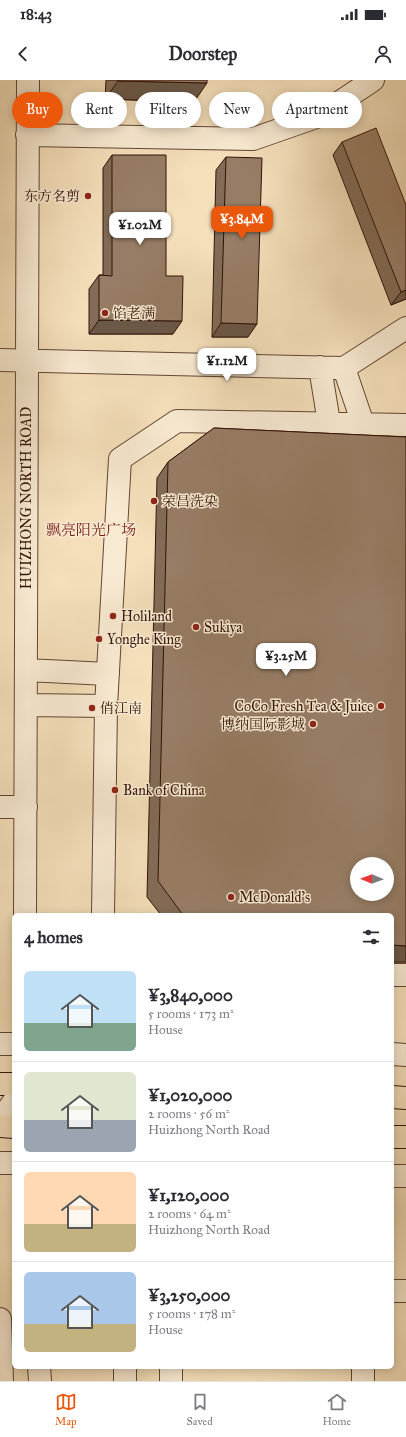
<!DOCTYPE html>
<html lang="en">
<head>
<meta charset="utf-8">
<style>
	:root { --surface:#fff; --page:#f2f2f3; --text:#2b2b33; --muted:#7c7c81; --line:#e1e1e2; --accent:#ea580c }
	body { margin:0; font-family:"IM FELL Great Primer","Noto Serif SC",serif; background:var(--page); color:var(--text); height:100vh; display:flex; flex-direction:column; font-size:15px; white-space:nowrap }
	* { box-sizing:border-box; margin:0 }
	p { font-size:13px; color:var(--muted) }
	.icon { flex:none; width:22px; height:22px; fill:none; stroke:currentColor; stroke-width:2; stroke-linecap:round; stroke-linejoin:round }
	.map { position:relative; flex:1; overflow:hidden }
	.details { position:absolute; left:12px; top:833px; width:382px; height:456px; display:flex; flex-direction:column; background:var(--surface); border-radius:6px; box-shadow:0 2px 10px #0003 }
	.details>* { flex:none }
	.guide { position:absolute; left:12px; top:12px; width:382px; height:36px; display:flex; gap:8px }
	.needle { width:26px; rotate:271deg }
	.buttons { position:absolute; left:350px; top:777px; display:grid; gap:8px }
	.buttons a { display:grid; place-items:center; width:44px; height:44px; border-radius:50%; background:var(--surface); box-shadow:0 2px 10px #0003; font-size:20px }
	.price { position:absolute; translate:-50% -34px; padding:0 9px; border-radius:8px; background:#fff; color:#222; font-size:13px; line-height:26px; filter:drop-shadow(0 1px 2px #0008) }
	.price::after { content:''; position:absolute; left:50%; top:24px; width:12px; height:9px; margin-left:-6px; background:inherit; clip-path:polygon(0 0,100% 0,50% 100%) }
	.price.selected { background:var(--accent); color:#fff }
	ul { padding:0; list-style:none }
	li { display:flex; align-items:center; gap:12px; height:100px; padding:0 12px }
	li+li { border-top:1px solid var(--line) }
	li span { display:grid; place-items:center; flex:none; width:112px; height:80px; border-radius:6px; color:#555 }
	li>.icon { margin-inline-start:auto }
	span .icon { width:48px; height:48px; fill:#fffc; stroke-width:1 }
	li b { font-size:17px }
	h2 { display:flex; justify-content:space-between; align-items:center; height:48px; padding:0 12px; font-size:17px }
	.pill { padding:0 14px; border-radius:18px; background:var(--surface); box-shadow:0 2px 10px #0003; font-size:14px; line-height:36px }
	.pill.selected { background:var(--accent); color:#fff }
	.status { display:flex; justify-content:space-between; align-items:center; height:28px; padding:0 20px; background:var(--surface); direction:ltr }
	.status svg { height:11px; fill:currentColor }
	header { display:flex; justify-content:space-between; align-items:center; height:52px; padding:0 12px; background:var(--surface); font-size:18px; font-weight:700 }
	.tab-bar { display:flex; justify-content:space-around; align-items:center; height:56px; border-top:1px solid var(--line); background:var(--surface); font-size:11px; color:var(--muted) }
	.tab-bar a { display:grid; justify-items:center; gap:2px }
	.tab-bar .selected { color:var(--accent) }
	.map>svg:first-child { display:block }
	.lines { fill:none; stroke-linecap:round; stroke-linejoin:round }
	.minor-casing { stroke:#624634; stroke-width:24 }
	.major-casing { stroke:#321308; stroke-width:24 }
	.minor { stroke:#f8ead2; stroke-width:22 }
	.major { stroke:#f4dfba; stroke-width:22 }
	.wall { fill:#826c57; stroke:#321308; fill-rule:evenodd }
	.shaded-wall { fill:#6a5847; stroke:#321308 }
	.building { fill:#977d65; stroke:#321308; fill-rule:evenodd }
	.poi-dot { fill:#8f2418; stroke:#f8ead2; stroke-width:1.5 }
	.labels { text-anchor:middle; stroke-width:3; stroke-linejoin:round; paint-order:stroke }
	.poi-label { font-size:14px; fill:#321308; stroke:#f8ead2; text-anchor:start }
	.street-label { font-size:14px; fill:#321308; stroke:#f8ead2 }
	.neighbourhood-label { font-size:15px; fill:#7a1f14; stroke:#f8ead2 }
</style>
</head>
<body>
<div class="status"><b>18:43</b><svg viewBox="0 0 49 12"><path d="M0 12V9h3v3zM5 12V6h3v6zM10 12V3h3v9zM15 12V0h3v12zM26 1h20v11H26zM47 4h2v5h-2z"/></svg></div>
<header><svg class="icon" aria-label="back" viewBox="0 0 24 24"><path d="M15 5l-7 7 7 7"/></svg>Doorstep<svg class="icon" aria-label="person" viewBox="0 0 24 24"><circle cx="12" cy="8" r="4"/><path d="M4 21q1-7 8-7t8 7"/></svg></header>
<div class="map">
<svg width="406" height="1301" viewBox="0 0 406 1301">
	<rect width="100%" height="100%" fill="#f4dfba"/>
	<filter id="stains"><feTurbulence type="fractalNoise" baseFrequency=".005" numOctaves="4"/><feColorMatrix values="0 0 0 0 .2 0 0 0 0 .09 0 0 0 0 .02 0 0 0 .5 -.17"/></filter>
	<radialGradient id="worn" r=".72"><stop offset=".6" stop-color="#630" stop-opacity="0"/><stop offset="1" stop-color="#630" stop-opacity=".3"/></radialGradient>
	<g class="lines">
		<g class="minor-casing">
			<path id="minor" d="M27 55 253 59 319 36 373 0
				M0 280 344 288 406 248
				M320 287 329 343
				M344 288 363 344
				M26 590 108 594
				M26 625 106 626
				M0 727H26
				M25 835 28 0
				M103 835 106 626 120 379 177 341 406 345
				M392 895H406
				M0 964H14
				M392 974 406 975
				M0 1041 14 1021
				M0 1083H14
				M392 1096H406
				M392 1211H406
				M0 1239 2 1301
				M39 1287 40 1301
				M125 1301V1287
				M171 1301V1287
				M363 1301V1287"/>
		</g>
		<g class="major-casing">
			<path id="major" d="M0 1004H14
				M392 1017 406 1018
				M0 1046 14 1047
				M392 1057H406"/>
		</g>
		<use href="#minor" class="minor"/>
		<use href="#major" class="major"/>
	</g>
	<path class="wall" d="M106 0H207L194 22 105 19Z
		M342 62 406 125V219L391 225 333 75Z
		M112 75 166 196 173 254H89V209L99 195H103V88Z
		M226 77 248 257H212L216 90Z
		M214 348 406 357V882H392V835H161L147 817 157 398 168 382ZM357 784H387V814H357Z"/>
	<path class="shaded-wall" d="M118 1 207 3 194 22 105 19Z
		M406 210V219L391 225 401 212Z
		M99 240 182 241 173 254H89Z
		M221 243 257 244 248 257H212Z
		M392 865 406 866V882H392Z"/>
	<path class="building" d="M118 0H207V3L118 1Z
		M376 48 406 125V210L401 212 342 62Z
		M112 75H166V196H183L182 241 99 240V195L112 196Z
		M226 77 262 78 257 244 221 243Z
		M214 348 406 357V866L392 865V835H183L158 801 168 382ZM357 784H387V814H357Z"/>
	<g class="poi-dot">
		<circle cx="88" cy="116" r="4"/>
		<circle cx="105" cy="233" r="4"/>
		<circle cx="154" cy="421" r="4"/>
		<circle cx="113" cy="536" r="4"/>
		<circle cx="196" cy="547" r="4"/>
		<circle cx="99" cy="559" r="4"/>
		<circle cx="381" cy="626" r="4"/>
		<circle cx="92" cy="628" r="4"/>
		<circle cx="313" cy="644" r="4"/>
		<circle cx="115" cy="710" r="4"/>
		<circle cx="231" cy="817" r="4"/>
	</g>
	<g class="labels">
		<g class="poi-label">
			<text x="80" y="121" text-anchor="end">东方名剪</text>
			<text x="113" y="238">馅老满</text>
			<text x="162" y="426">荣昌洗染</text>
			<text x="121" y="541">Holiland</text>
			<text x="204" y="552">Sukiya</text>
			<text x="107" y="564">Yonghe King</text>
			<text x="373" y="631" text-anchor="end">CoCo Fresh Tea &amp; Juice</text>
			<text x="100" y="633">俏江南</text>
			<text x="305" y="649" text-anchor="end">博纳国际影城</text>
			<text x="123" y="715">Bank of China</text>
			<text x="239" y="822">McDonald's</text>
		</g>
		<g class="street-label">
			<text transform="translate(26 418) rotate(-90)" y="5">HUIZHONG NORTH ROAD</text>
		</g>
		<g class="neighbourhood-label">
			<text x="91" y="455">飘亮阳光广场</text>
		</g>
	</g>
	<rect width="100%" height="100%" filter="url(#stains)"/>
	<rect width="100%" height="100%" fill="url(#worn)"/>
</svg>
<div class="buttons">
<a><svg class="needle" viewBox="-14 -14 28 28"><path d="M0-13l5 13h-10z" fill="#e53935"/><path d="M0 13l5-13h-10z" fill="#7c7c81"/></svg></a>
</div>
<b class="price selected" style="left:242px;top:160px">¥3.84M</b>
<b class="price" style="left:140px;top:166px">¥1.02M</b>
<b class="price" style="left:227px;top:302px">¥1.12M</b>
<b class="price" style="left:286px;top:597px">¥3.25M</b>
<div class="guide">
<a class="pill selected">Buy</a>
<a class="pill">Rent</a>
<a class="pill">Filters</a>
<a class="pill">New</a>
<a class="pill">Apartment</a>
</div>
<section class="details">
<h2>4 homes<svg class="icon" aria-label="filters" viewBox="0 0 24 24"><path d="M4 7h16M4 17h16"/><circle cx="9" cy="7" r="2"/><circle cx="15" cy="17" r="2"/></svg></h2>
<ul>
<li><span style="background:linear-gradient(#bfe0f5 65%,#7fa58c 0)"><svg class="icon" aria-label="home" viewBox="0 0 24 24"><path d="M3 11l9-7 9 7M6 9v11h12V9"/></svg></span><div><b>¥3,840,000</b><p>5 rooms · 173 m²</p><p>House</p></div></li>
<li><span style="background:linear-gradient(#dfe7d0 60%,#9aa5b1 0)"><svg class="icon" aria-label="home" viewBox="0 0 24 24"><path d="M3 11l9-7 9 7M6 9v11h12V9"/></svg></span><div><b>¥1,020,000</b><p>2 rooms · 56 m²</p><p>Huizhong North Road</p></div></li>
<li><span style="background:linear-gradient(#ffd9b3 65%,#c2b280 0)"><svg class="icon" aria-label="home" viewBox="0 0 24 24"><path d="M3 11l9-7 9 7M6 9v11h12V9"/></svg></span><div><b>¥1,120,000</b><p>2 rooms · 64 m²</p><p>Huizhong North Road</p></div></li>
<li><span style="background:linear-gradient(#a9c7e8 65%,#c2b280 0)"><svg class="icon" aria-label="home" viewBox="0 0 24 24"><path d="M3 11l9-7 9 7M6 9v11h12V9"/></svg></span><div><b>¥3,250,000</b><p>5 rooms · 178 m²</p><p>House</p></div></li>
</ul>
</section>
</div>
<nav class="tab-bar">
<a class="selected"><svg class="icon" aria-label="map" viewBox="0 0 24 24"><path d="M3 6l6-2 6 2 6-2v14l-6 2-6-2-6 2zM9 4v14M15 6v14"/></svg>Map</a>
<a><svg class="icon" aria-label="saved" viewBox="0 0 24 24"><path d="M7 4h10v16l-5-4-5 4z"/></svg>Saved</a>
<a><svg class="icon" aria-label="home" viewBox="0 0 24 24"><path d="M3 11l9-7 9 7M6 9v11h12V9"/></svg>Home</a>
</nav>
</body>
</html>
